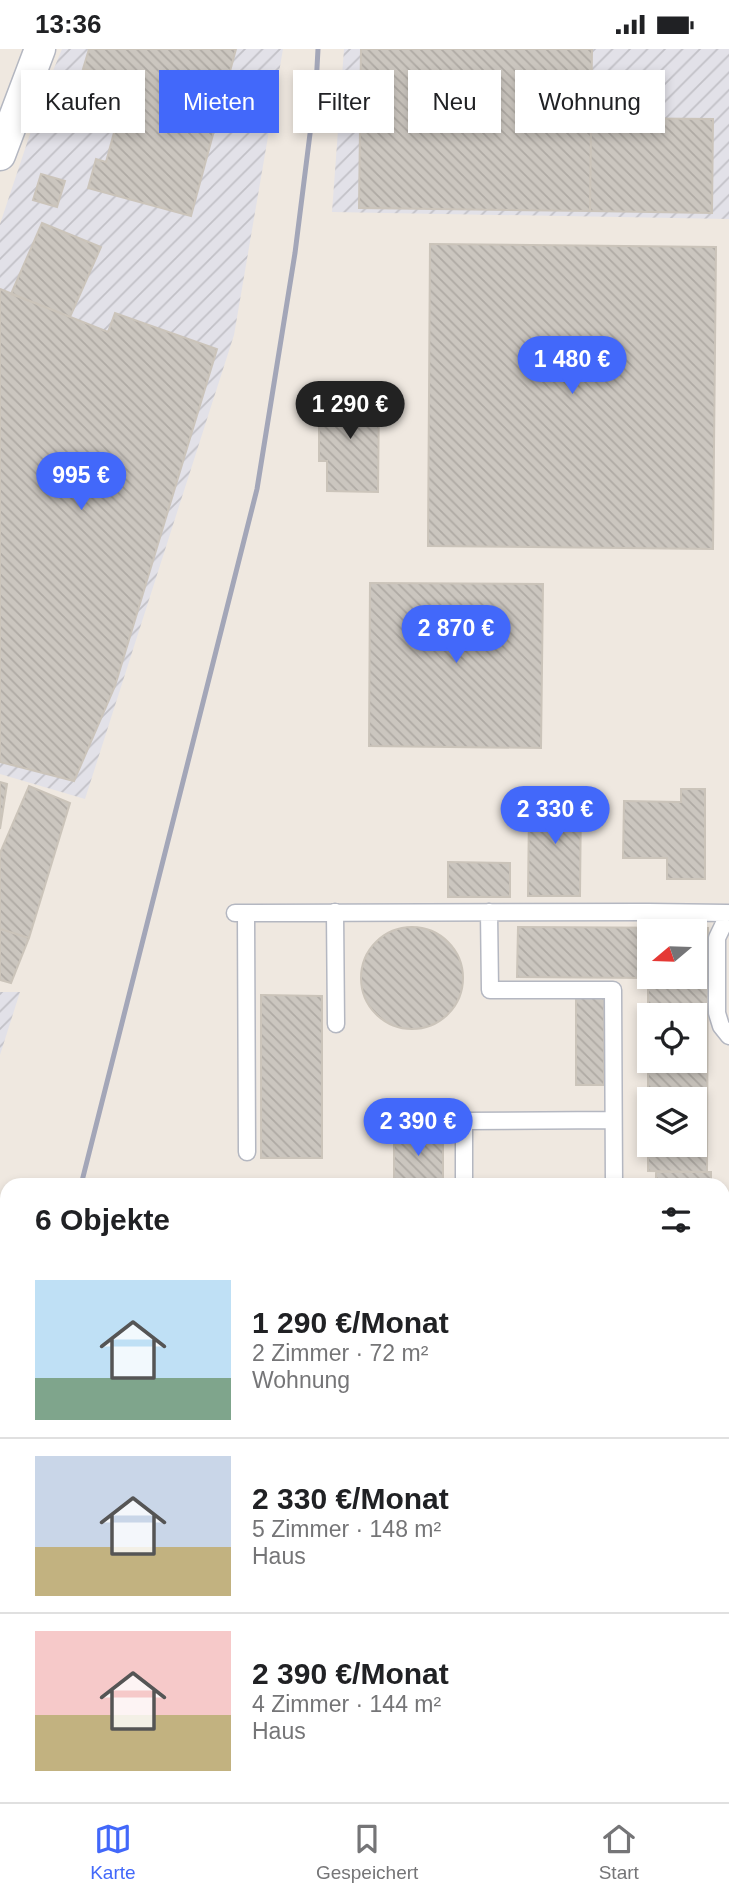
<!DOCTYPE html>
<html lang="de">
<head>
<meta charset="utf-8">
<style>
	:root { --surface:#fff; --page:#f6f6f6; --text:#202124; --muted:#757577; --line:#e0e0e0; --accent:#4268fa }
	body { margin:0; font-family:Helvetica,sans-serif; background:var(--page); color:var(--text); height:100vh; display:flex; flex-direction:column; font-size:26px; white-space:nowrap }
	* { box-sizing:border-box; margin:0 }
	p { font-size:23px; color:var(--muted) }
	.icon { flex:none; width:38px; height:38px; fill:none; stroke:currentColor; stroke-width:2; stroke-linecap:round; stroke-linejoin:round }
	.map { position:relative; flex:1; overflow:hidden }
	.details { position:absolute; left:0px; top:1129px; width:730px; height:625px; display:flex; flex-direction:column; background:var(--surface); border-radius:21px 21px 0 0; box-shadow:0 4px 10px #0003 }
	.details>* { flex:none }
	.top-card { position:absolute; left:21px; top:21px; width:688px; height:63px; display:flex; gap:14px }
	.needle { width:46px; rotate:251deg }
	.tools { position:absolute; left:637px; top:870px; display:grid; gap:14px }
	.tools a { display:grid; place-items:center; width:70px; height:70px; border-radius:0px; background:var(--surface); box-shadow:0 4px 10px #0003; font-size:35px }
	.price { position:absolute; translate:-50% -60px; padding:0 16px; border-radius:24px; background:var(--accent); color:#fff; font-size:23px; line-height:46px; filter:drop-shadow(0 2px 4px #0008) }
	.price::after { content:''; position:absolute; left:50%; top:42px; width:21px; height:16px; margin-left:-10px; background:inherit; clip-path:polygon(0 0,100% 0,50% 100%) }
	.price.current { background:#222; color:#fff }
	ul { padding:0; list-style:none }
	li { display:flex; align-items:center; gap:21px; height:175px; padding:0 35px }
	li+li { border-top:2px solid var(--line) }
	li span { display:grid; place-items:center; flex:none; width:196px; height:140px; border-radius:0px; color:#555 }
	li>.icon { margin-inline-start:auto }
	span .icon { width:84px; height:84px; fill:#fffc; stroke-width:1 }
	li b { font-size:30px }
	h2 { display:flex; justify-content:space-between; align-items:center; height:84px; padding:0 35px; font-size:30px }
	.pill { padding:0 24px; border-radius:0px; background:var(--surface); box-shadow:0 4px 10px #0003; font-size:24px; line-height:63px }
	.pill.current { background:var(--accent); color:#fff }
	.status { display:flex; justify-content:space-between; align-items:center; height:49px; padding:0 35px; background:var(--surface); direction:ltr }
	.status svg { height:19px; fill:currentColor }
	.dock { display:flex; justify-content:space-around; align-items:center; height:98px; border-top:2px solid var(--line); background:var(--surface); font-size:19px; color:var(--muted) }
	.dock a { display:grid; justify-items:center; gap:4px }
	.dock .current { color:var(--accent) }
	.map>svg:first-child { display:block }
	.industrial { fill:url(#industrial-furrows) }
	.grass { fill:url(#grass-tufts) }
	.building { fill:url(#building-back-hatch); stroke:#cbc4ba; stroke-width:2; fill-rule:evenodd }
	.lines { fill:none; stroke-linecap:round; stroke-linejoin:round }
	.service-casing { stroke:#b4b7c1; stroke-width:19 }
	.minor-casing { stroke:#b4b7c1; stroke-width:33 }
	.path { stroke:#c9c9c9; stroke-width:4.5; stroke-dasharray:5 3.5; stroke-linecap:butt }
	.service { stroke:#fff; stroke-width:16 }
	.minor { stroke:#fff; stroke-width:30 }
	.rail { stroke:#a3a6b8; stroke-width:5 }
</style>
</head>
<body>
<div class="status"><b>13:36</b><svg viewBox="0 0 49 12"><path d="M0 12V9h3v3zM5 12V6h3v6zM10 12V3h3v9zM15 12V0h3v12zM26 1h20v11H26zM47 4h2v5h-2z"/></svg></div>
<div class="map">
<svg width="729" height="1753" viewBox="0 0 729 1753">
	<defs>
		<pattern id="industrial-furrows" width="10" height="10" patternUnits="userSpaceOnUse" patternTransform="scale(1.75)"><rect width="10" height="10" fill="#e2e1e8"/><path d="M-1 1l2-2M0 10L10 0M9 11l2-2" fill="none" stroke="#c2c1c7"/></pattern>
		<pattern id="grass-tufts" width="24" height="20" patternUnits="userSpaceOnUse" patternTransform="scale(1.75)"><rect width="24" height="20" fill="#b7e59e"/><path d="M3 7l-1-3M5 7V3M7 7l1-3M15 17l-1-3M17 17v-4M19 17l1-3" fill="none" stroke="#9ec588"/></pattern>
		<pattern id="building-back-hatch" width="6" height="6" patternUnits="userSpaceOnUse" patternTransform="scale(1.75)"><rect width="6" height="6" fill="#cbc6bf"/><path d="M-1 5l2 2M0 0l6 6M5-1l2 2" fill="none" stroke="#afaaa4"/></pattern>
	</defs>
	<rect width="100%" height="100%" fill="#efe8e0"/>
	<path class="industrial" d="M62 0H283L234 286 85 750 0 725V175L43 46Z
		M344 0H729V170L332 163Z
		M0 943H20L0 1006Z"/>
	<path class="grass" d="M84 1747H158L160 1753H82Z"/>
	<path class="building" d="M89 0H236L191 167 88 139 96 110 106 113 128 32 83 20Z
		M361 0H592L590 162 359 159Z
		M591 69 713 70 712 164 590 162Z
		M41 125 65 132 57 158 33 151Z
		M42 174 101 198 70 268 11 245Z
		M430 195 716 198 713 500 428 497Z
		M0 240 108 283 115 264 217 300 115 637 74 732 0 713Z
		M319 344 379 345 378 443 327 442V412H319Z
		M370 534 543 535 541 699 369 697Z
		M0 733 7 735 0 780Z
		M29 737 70 754 29 889 0 880V804Z
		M681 740H705V830H667V809H623L624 752 681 753Z
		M540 746 581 747 580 847H528L529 761Z
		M448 813 510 814V848H448Z
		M518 878 708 879 707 1123 648 1122V929L517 928ZM649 882H695V928H649ZM649 966H695V1012H649ZM649 1050H695V1096H649Z
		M361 929a51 51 0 1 1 102 0a51 51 0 1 1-102 0Z
		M0 880 29 889 11 934 0 931Z
		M261 946 322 947V1109H261Z
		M576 949H604V1036H576Z
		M394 1081 443 1082V1136H394Z
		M656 1123H711V1136H656Z
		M0 1672 7 1674V1746H34L32 1753H0Z"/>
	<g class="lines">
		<g class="service-casing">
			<path id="service" d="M335 863 336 975
				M489 863 490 941H613L614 1136
				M235 864 648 863 727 864
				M246 864 247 1103
				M729 864 717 889V964L721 977 729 987
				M464 1136V1072L613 1071
				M723 1284H729
				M175 1746 177 1753
				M63 1753 66 1746"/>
		</g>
		<g class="minor-casing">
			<path id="minor" d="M0 106 40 0"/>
		</g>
		<path class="path" d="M0 1583 5 1564
			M723 1645 729 1639
			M0 1655 7 1657
			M723 1678H729
			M699 1746 701 1753"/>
		<use href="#service" class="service"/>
		<use href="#minor" class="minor"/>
		<path class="rail" d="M81 1136 257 440 295 204 316 37 318 0
			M0 1456 7 1428"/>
	</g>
</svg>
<div class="tools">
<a><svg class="needle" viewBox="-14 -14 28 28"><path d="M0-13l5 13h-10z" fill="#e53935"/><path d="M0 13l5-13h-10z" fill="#757577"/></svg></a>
<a><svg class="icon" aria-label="locate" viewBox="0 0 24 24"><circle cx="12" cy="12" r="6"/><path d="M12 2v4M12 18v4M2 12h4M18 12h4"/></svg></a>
<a><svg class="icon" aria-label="layers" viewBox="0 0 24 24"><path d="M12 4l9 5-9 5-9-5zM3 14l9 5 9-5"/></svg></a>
</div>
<b class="price" style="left:572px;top:347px">1 480 €</b>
<b class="price current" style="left:350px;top:392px">1 290 €</b>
<b class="price" style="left:81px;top:463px">995 €</b>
<b class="price" style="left:456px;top:616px">2 870 €</b>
<b class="price" style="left:555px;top:797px">2 330 €</b>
<b class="price" style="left:418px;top:1109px">2 390 €</b>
<div class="top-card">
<a class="pill">Kaufen</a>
<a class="pill current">Mieten</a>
<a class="pill">Filter</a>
<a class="pill">Neu</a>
<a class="pill">Wohnung</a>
</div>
<section class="details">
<h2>6 Objekte<svg class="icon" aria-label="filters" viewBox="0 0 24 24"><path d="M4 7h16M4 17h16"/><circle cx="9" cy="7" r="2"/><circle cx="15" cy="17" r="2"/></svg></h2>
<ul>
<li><span style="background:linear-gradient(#bfe0f5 70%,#7fa58c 0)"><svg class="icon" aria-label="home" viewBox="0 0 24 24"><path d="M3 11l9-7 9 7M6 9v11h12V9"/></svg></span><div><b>1 290 €/Monat</b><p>2 Zimmer · 72 m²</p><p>Wohnung</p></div></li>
<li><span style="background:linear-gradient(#c9d6e8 65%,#c2b280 0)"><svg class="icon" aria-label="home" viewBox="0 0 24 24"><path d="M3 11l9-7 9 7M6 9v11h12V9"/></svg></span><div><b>2 330 €/Monat</b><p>5 Zimmer · 148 m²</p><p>Haus</p></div></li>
<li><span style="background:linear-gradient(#f6c9c9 60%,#c2b280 0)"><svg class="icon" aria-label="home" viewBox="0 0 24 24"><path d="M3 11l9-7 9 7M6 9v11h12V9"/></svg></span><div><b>2 390 €/Monat</b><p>4 Zimmer · 144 m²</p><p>Haus</p></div></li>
</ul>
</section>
</div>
<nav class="dock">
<a class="current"><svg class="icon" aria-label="map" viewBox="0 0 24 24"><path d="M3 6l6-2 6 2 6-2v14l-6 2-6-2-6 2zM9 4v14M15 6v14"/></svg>Karte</a>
<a><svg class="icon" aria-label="saved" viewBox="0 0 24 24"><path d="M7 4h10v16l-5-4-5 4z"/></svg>Gespeichert</a>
<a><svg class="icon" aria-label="home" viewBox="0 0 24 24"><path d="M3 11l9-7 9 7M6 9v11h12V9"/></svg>Start</a>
</nav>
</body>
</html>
